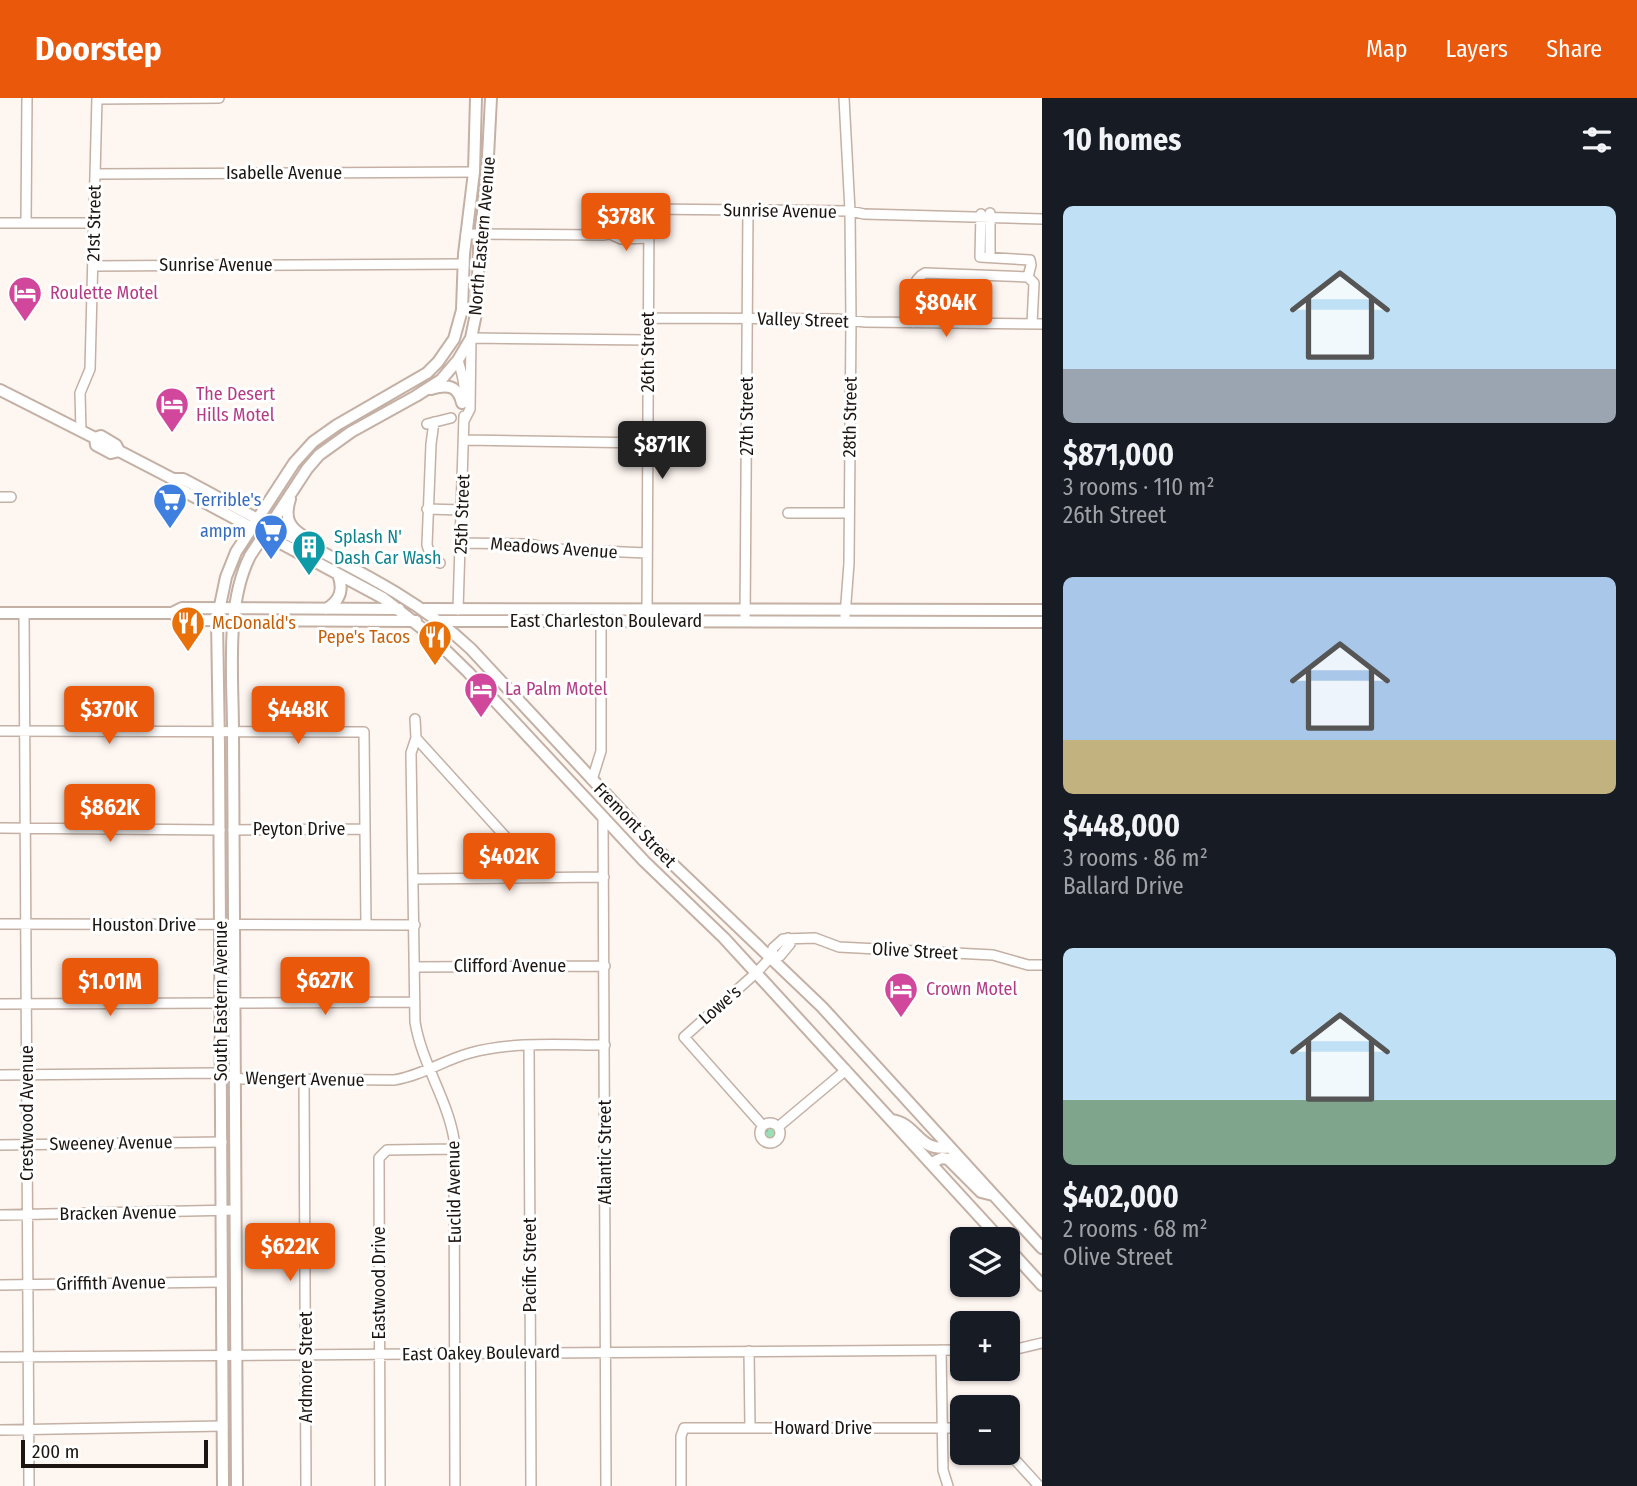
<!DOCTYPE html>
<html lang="en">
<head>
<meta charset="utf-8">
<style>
	:root { --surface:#171b24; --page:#20242c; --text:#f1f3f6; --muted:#9ea1a6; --accent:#ea580c }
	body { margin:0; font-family:"Fira Sans Condensed",sans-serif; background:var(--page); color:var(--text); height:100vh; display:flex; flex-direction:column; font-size:26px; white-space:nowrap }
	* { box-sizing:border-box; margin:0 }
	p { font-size:23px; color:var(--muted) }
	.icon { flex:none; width:38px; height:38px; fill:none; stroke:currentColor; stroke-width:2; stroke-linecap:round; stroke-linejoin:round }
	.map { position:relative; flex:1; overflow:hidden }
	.drawer { display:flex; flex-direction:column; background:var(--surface); width:595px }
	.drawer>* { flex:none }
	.controls { position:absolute; left:950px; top:1129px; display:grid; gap:14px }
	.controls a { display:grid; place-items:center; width:70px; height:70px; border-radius:10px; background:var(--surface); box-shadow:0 2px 5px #0004; font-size:35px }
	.scale { position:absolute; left:21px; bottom:18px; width:187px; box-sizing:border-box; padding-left:7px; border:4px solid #1c1511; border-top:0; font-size:19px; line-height:24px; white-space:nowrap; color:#1c1511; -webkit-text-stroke:5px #fff; paint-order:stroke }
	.price { position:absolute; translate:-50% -60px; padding:0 16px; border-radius:7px; background:var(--accent); color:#fff; font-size:23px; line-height:46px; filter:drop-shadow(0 2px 4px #0008) }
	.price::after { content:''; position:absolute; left:50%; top:42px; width:21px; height:16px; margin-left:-10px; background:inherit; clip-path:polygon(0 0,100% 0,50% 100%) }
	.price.selected { background:#222; color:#fff }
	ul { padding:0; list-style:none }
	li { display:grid; align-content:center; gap:14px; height:371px; padding:0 21px }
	li span { display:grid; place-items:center; height:217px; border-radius:10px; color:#555 }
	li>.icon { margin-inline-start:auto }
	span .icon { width:126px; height:126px; fill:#fffc; stroke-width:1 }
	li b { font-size:30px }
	h2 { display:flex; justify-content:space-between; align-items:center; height:84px; padding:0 21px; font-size:30px }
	header { display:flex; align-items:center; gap:42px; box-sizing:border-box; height:98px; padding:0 35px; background:var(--accent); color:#fff }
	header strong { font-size:33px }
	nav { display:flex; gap:38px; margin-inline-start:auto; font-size:24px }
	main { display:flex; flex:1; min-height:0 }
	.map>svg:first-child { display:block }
	.green { fill:url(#green-dots) }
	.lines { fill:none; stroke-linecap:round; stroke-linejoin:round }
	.minor-casing { stroke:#c4b0a4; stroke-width:12 }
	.major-casing { stroke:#c4b0a4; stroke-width:14 }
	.minor { stroke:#fff; stroke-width:9 }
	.major { stroke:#fff; stroke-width:10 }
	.labels { text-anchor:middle; stroke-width:6; stroke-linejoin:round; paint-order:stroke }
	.street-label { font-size:18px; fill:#1c1511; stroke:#fff }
	.hotel-label { font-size:18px; fill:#b23c85; stroke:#fff; text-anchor:start }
	.shop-label { font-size:18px; fill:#366cbe; stroke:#fff; text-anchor:start }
	.culture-label { font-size:18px; fill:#0d838f; stroke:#fff; text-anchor:start }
	.food-label { font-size:18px; fill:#c56008; stroke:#fff; text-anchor:start }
</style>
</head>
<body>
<header>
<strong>Doorstep</strong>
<nav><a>Map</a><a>Layers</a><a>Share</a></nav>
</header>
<main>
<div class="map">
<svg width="1042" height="1388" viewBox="0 0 1042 1388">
	<defs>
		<pattern id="green-dots" width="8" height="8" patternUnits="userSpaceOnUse" patternTransform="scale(1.75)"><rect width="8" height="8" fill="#9adeb5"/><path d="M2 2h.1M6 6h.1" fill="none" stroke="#84be9b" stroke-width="1.8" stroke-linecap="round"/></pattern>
	</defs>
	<rect width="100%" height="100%" fill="#fef6f1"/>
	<path class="green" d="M761 1038a8 8 0 1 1 16 0a8 8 0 1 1-16 0Z"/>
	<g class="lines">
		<g class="minor-casing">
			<path id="minor" d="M844 0 850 113 851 223 849 465 845 518
				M97 1 219 0
				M95 76 474 74
				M981 116 980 159 1030 162 1031 167 1028 179
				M0 125H94
				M26 125 27 0
				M466 136 603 137 610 136 649 111 850 113 864 116 1042 121
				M610 136 621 141 649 140
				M990 159V115
				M93 168 464 166
				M1028 179 1034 185 1032 226
				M648 220 837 221 865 224 1042 226
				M913 225C913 208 908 183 925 175L1028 179
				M458 262C462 276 467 291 462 304
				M465 321 470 311 471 240 648 242
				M434 324 431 346 427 447 431 459 440 465
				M427 326 451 320
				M81 333 80 295 90 271 97 0
				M464 342 647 345
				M0 399H11
				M427 411 462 412
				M788 415H849
				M461 445 530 446 553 451 647 455
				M458 512 464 318
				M24 515 29 1388
				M647 518 649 111
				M745 523 748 112
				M415 621 416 640 411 655 415 924C422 966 447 1000 454 1041L455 1388
				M0 633 364 634 366 827
				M416 640 542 779
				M592 682 601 653V523
				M603 721 606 1388
				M0 730 220 732
				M233 732 365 731
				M413 781 604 779
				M0 826 415 827
				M771 859 780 858 790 846 788 840
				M415 869 605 868
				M234 905 415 904
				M0 906 221 905
				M529 947 531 1388
				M0 977 213 975 242 981 394 982C421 978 444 962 470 955 513 943 561 947 605 947
				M304 982 306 1388
				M760 1035a10 10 0 1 1 20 0a10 10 0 1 1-20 0Z
				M763 1028 684 939 756 875 771 859 773 850 783 841 815 840 839 849 993 857 1028 867H1042
				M778 1029 846 972
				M0 1047 222 1044
				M0 1117 235 1112
				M0 1187 222 1184
				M941 1252 943 1372 948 1388
				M749 1253 750 1330
				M1008 1253 1042 1245
				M0 1259 962 1252
				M0 1332 223 1328
				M1008 1354 1039 1388
				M380 1388 379 1060 387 1052 454 1051
				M681 1388V1338L684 1330H962"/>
		</g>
		<g class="major-casing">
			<path id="major" d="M431 291C447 286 458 287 462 305
				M0 292 95 340 101 338 116 347 119 353 173 381 178 390 383 500 428 535 468 574 644 763 724 840 1000 1141
				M95 340 96 347 111 355 119 353
				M173 381H183C218 399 252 419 287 436 352 470 417 500 471 551L659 753 822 909 1042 1150
				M290 401C284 420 289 430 305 439
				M326 511C340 503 344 492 338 476
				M425 511 1042 512
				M0 515H172L182 510 399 511
				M172 515 182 522 416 523
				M439 523 1042 524
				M891 1022C918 1025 917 1055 950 1049
				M931 1065 942 1060 948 1061 981 1094 993 1097
				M1008 1150 1042 1187
				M223 1388 219 649 217 522 226 479 236 454 294 365 313 344 337 327 427 275 438 264 454 241 462 212 464 156 474 74 476 0
				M237 1388 233 633C233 580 225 507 250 458L307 371 319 357 351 334 416 298 441 282 458 262 471 240 477 211 479 150 487 78 491 0"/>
		</g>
		<use href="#minor" class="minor"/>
		<use href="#major" class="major"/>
	</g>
	<defs>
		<g id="hotel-pin" transform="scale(1.75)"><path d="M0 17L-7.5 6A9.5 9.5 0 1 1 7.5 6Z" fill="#d1479c" stroke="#fff"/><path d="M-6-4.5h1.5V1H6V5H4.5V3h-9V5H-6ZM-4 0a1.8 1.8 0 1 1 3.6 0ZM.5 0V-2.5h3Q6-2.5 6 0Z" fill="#fff"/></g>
		<g id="supermarket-pin" transform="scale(1.75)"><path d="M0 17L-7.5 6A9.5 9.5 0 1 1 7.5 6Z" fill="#3f7fe0" stroke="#fff"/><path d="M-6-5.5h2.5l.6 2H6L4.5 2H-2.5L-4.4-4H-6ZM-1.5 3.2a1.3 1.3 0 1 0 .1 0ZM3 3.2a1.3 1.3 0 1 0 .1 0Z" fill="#fff"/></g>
		<g id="building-pin" transform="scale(1.75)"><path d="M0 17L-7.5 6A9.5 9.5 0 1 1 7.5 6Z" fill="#0f9aa8" stroke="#fff"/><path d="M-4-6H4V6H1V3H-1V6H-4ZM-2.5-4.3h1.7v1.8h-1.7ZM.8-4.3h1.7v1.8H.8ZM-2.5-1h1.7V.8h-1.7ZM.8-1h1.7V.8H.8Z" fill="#fff"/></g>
		<g id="restaurant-pin" transform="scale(1.75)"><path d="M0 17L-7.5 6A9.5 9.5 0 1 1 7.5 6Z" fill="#e8710a" stroke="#fff"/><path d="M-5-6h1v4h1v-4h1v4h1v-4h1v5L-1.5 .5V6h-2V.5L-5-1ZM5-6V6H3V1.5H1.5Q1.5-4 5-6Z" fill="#fff"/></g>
	</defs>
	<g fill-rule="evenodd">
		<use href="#hotel-pin" x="25" y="195"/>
		<use href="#hotel-pin" x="172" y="306"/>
		<use href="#supermarket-pin" x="170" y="402"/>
		<use href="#supermarket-pin" x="271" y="433"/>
		<use href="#building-pin" x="309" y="449"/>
		<use href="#restaurant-pin" x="188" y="525"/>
		<use href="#restaurant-pin" x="435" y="539"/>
		<use href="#hotel-pin" x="481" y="591"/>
		<use href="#hotel-pin" x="901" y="891"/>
	</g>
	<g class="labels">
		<g class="street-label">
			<text x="284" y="81">Isabelle Avenue</text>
			<text transform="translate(780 113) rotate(1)" y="6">Sunrise Avenue</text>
			<text transform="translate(94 125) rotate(-89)" y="6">21st Street</text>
			<text transform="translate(482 138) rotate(-85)" y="6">North Eastern Avenue</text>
			<text x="216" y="173">Sunrise Avenue</text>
			<text transform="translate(803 222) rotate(2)" y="6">Valley Street</text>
			<text transform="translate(648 254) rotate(-90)" y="6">26th Street</text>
			<text transform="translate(747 318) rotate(-90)" y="6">27th Street</text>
			<text transform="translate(850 319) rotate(-89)" y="6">28th Street</text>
			<text transform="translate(462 416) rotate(-88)" y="6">25th Street</text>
			<text transform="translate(554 450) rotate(4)" y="6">Meadows Avenue</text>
			<text x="606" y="529">East Charleston Boulevard</text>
			<text transform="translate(635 727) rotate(46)" y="6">Fremont Street</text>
			<text x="299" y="737">Peyton Drive</text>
			<text x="144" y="833">Houston Drive</text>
			<text transform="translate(915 853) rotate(3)" y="6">Olive Street</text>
			<text x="510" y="874">Clifford Avenue</text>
			<text transform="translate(221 903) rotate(-90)" y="6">South Eastern Avenue</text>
			<text transform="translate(720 907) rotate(-41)" y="6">Lowe's</text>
			<text transform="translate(305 981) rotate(1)" y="6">Wengert Avenue</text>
			<text transform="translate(27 1015) rotate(-90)" y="6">Crestwood Avenue</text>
			<text transform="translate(111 1045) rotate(-1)" y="6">Sweeney Avenue</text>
			<text transform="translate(605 1054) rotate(-90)" y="6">Atlantic Street</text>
			<text transform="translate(454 1094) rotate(-91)" y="6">Euclid Avenue</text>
			<text transform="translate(118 1115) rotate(-1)" y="6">Bracken Avenue</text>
			<text transform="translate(530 1167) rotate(-90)" y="6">Pacific Street</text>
			<text transform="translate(111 1185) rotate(-1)" y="6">Griffith Avenue</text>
			<text transform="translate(379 1185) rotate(-90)" y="6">Eastwood Drive</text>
			<text transform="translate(481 1255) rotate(-1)" y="6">East Oakey Boulevard</text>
			<text transform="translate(306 1269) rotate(-90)" y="6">Ardmore Street</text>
			<text x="823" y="1336">Howard Drive</text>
		</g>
		<g class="hotel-label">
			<text x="50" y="201">Roulette Motel</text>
			<text x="196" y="302">The Desert<tspan x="196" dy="21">Hills Motel</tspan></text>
			<text x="505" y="597">La Palm Motel</text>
			<text x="926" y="897">Crown Motel</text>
		</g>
		<g class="shop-label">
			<text x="194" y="408">Terrible's</text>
			<text x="246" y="439" text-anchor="end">ampm</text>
		</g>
		<g class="culture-label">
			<text x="334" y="445">Splash N'<tspan x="334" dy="21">Dash Car Wash</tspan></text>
		</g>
		<g class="food-label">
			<text x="212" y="531">McDonald's</text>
			<text x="410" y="545" text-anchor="end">Pepe's Tacos</text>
		</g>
	</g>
</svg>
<div class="controls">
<a><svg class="icon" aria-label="layers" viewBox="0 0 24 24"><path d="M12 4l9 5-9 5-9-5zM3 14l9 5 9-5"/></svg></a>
<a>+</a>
<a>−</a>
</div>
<div class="scale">200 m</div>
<b class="price" style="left:626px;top:155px">$378K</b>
<b class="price" style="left:946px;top:241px">$804K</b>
<b class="price selected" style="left:662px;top:383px">$871K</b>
<b class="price" style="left:109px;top:648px">$370K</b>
<b class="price" style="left:298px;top:648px">$448K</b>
<b class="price" style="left:110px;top:746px">$862K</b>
<b class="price" style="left:509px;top:795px">$402K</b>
<b class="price" style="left:325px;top:919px">$627K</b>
<b class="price" style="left:110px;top:920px">$1.01M</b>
<b class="price" style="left:290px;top:1185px">$622K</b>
</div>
<section class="drawer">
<h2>10 homes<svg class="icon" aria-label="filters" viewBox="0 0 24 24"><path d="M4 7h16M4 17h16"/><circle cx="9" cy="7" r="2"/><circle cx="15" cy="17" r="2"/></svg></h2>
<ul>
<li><span style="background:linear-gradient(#bfe0f5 75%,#9aa5b1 0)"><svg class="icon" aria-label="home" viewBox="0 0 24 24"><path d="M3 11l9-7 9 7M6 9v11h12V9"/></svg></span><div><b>$871,000</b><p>3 rooms · 110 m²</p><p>26th Street</p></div></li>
<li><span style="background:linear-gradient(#a9c7e8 75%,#c2b280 0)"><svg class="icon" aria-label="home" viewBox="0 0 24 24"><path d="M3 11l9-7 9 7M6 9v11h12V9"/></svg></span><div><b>$448,000</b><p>3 rooms · 86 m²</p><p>Ballard Drive</p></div></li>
<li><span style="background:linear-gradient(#bfe0f5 70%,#7fa58c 0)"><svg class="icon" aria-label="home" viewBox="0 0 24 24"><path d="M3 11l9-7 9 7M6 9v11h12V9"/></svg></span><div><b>$402,000</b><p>2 rooms · 68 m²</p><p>Olive Street</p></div></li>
</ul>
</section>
</main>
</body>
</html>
